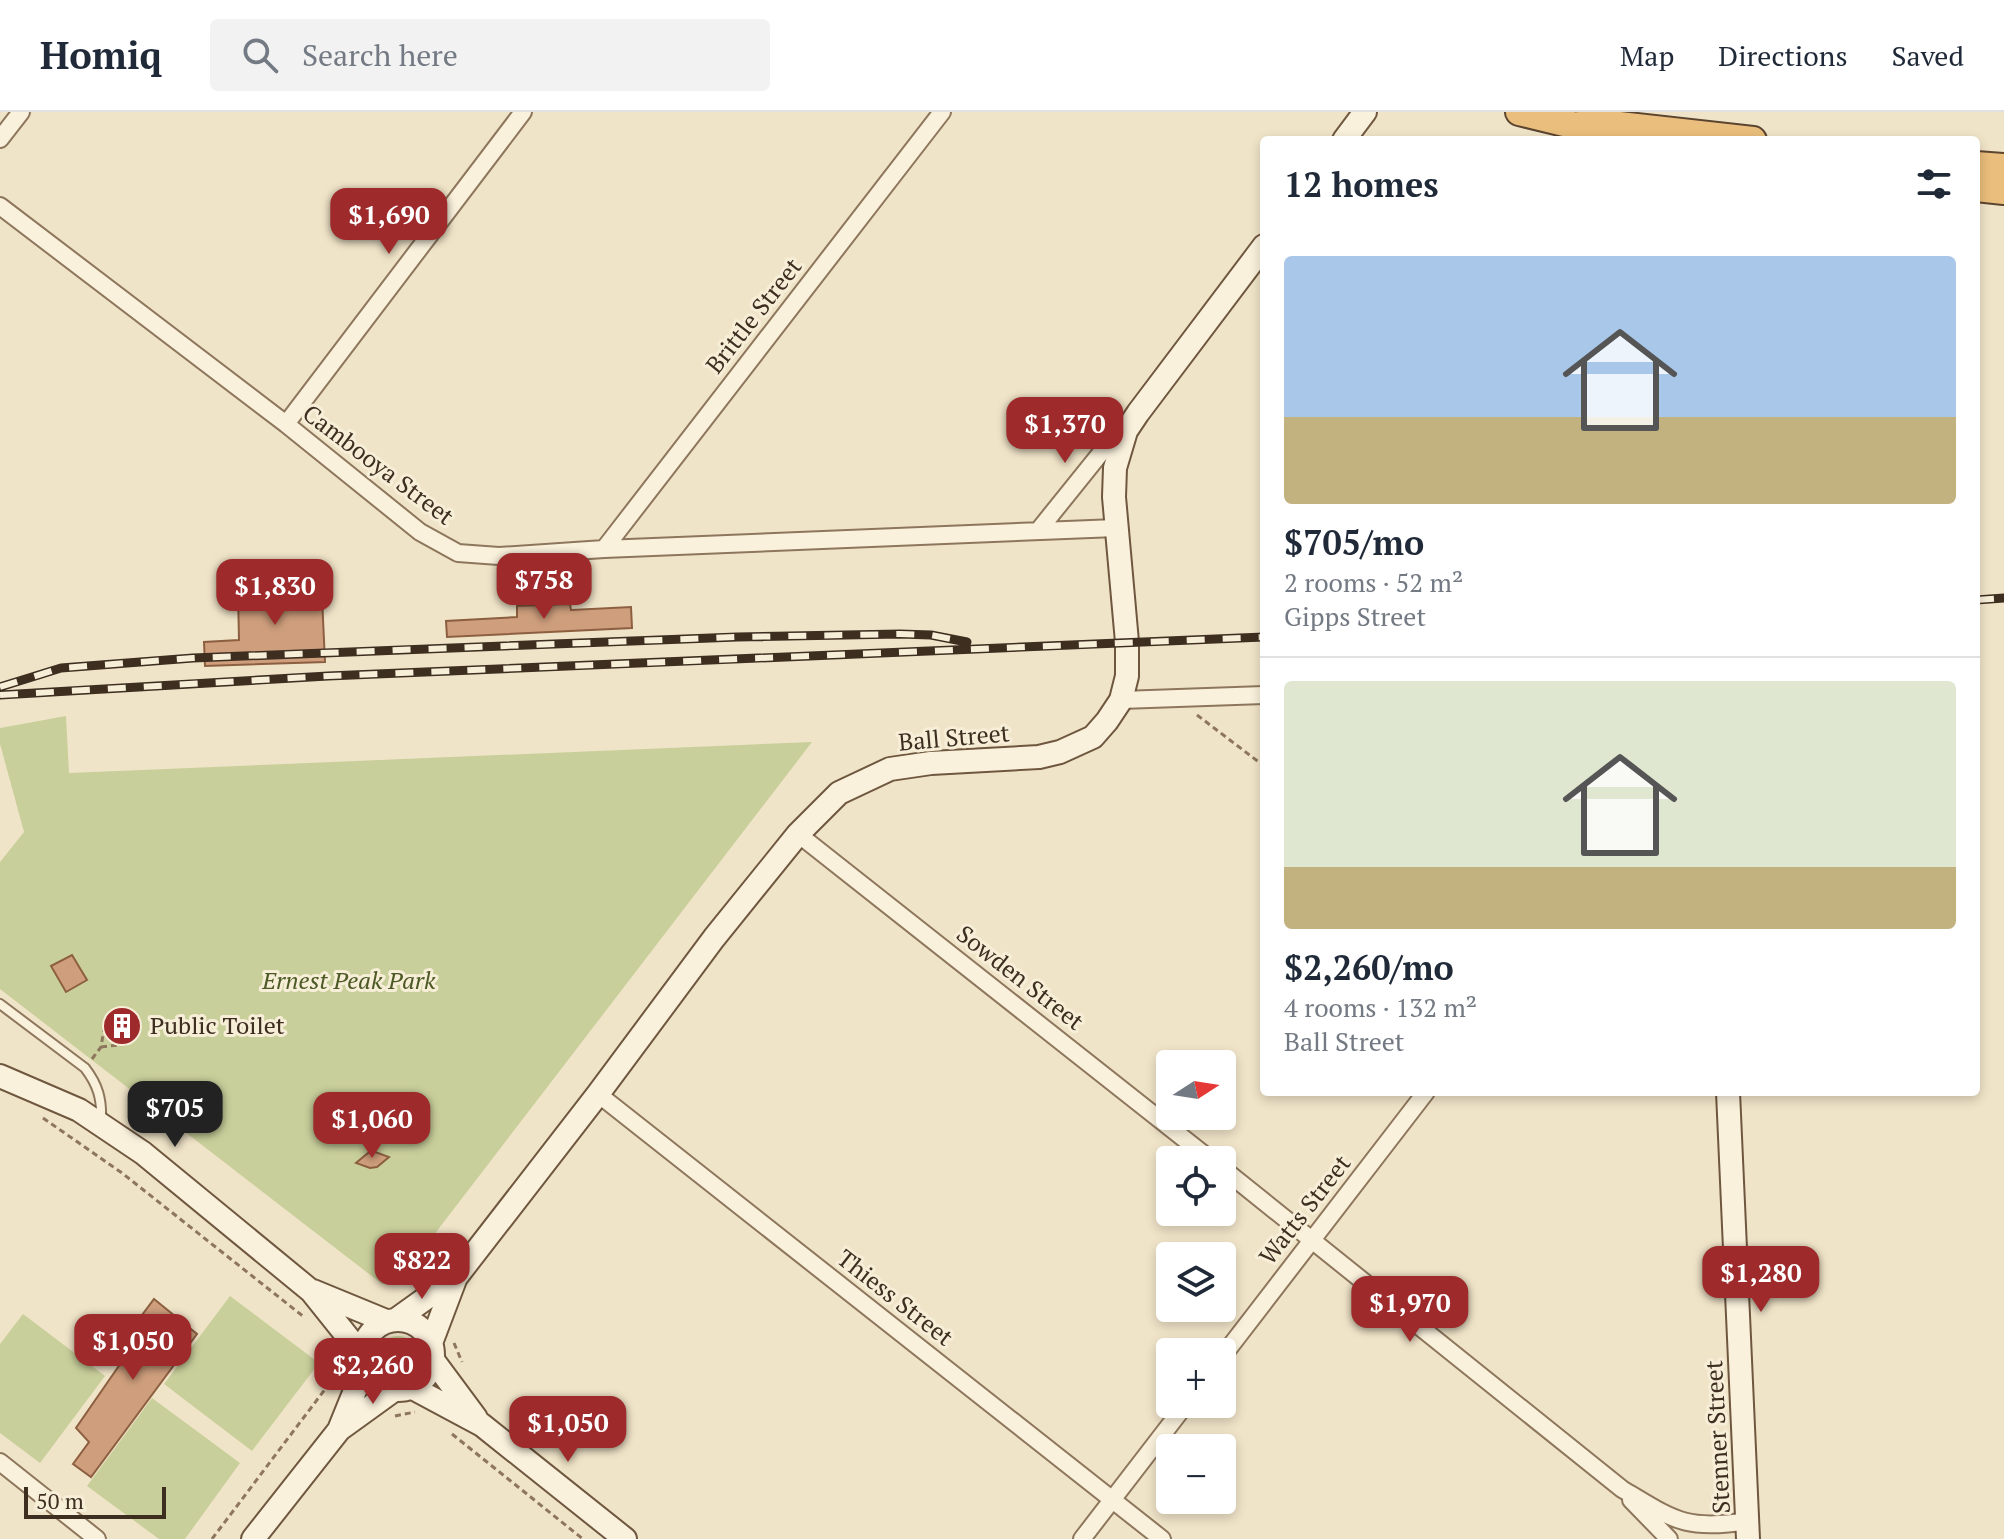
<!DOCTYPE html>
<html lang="en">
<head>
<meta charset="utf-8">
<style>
	:root { --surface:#fff; --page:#f2f2f3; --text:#1f2937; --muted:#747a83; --line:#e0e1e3; --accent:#9e2a2b }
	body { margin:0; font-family:"PT Serif",serif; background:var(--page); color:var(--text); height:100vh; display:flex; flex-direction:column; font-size:30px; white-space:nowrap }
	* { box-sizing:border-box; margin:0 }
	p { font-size:26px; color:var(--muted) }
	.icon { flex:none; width:44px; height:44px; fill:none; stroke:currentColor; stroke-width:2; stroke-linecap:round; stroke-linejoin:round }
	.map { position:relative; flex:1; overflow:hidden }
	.panel { position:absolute; left:1260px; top:24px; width:720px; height:960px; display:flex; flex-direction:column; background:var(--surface); border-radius:8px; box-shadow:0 4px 12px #0003 }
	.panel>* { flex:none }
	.needle { width:52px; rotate:78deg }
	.tools { position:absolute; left:1156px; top:938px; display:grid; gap:16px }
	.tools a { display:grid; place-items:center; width:80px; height:80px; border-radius:8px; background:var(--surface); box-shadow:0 4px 12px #0003; font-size:40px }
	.scale { position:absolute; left:24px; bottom:20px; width:142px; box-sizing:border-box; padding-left:8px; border:4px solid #3d2e20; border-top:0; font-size:22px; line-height:28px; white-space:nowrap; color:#3d2e20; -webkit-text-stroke:6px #f7eed8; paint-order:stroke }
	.price { position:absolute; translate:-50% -68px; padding:0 18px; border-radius:16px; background:var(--accent); color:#fff; font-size:26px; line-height:52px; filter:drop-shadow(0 2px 4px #0008) }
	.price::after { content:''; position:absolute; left:50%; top:48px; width:24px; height:18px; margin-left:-12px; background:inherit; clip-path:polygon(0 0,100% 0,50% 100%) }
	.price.current { background:#222; color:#fff }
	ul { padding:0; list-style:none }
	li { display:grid; align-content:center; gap:16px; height:424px; padding:0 24px }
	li+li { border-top:2px solid var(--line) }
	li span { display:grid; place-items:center; height:248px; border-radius:8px; color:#555 }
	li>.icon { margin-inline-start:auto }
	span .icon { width:144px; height:144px; fill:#fffc; stroke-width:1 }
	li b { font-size:34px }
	h2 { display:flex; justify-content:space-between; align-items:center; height:96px; padding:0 24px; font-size:34px }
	header { display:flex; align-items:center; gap:48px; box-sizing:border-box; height:112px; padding:0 40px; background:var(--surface); border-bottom:2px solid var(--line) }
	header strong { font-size:38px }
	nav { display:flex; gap:44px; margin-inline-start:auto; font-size:28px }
	.search { width:560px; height:72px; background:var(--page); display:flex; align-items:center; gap:20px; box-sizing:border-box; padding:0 28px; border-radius:8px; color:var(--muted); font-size:30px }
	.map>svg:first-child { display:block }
	.green { fill:#c9cf9b }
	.building { fill:#cf9f7d; stroke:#8d5f41; stroke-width:2 }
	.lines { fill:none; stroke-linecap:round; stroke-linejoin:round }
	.service-casing { stroke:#8d765c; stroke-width:12 }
	.minor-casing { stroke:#8d765c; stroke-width:20 }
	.secondary-casing { stroke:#6f573f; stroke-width:26 }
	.trunk-casing { stroke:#5b4430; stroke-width:30 }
	.path { stroke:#8d765c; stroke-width:3; stroke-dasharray:6 4; stroke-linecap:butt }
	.service { stroke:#faf1dc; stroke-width:8 }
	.minor { stroke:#faf1dc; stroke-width:16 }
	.secondary { stroke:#faf1dc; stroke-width:22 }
	.trunk { stroke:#eabe7c; stroke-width:26 }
	.rail-casing { stroke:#3d2e20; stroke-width:9 }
	.rail { stroke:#f7eed8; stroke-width:6; stroke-dasharray:18; stroke-linecap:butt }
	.labels { text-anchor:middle; stroke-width:6; stroke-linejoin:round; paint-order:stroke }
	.street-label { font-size:24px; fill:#3d2e20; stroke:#f7eed8 }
	.park-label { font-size:24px; font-style:italic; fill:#4d5a26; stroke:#f7eed8 }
	.poi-label { font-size:24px; fill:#3d2e20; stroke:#f7eed8; text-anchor:start }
</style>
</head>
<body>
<header>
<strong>Homiq</strong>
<div class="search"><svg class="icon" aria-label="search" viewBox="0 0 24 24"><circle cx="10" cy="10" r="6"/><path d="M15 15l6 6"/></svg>Search here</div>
<nav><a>Map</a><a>Directions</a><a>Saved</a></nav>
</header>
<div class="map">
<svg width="2004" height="1427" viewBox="0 0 2004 1427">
	<rect width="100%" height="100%" fill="#f0e4c8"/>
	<path class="green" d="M66 604 69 661 812 630 397 1171 382 1172 0 877V750L24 720 0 632V616Z
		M230 1184 319 1251 252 1339 164 1272Z
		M23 1202 105 1264 40 1351 0 1321V1232Z
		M379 1243a19 19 0 1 1 38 0a19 19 0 1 1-38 0Z
		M152 1286 240 1351 185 1427H159L87 1374Z"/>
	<path class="building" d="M274 465 318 467V485H322L325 550 205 554 204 530 239 528 238 481 273 479Z
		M570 492 571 498 631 495 632 516 447 525 446 509 517 505V494Z
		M72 843 87 868 66 880 51 854Z
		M117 898 138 916 128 929 106 912Z
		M174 981 179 988 176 996 167 997 162 990 165 982Z
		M375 1040 389 1045 377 1055 370 1056 356 1051 368 1041Z
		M154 1187 197 1222 91 1365 73 1352 89 1330 76 1316 125 1245 116 1238Z"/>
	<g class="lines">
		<g class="service-casing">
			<path id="service" d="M0 892 85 956C98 973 102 987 101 1008"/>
		</g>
		<g class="minor-casing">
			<path id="minor" d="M0 27 21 0
				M0 94 286 312 420 420 458 441 499 444 604 437 1116 416
				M286 312 523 0
				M1038 419 1104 337 1126 319
				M604 437 942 0
				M1121 588 1264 583
				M798 722 1211 1048
				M598 982 1162 1427
				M1222 1056 1622 1377C1674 1408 1685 1419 1748 1409
				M1222 1245 1426 980
				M0 1350 97 1427
				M1631 1388 1669 1427
				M1082 1427 1186 1292"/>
		</g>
		<g class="secondary-casing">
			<path id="secondary" d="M1344 28 1365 0
				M0 964 79 998 143 1041 311 1179 363 1244
				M1728 980 1748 1427
				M313 1179 386 1209
				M397 1207 457 1164 598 982 714 826 798 722 839 681 890 657 931 651 1039 645 1060 640 1093 625 1107 609 1121 588 1127 564V530L1114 385 1115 356 1126 319 1138 301 1264 134
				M363 1243a35 35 0 1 1 70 0a35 35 0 1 1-70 0Z
				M431 1231 456 1165
				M433 1248 476 1306
				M411 1275 482 1313 625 1427
				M340 1317 394 1278
				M253 1427 339 1318 365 1254"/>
		</g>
		<g class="trunk-casing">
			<path id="trunk" d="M1519 0 1593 18
				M1579 13H1619L1753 28
				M1976 53 2004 55
				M1976 76 2004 79"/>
		</g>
		<path class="path" d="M1197 603 1264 654
			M106 912 116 897
			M126 931 140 917
			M101 935 127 932
			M92 947 101 935 105 911
			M43 1006 122 1061 304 1205
			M454 1231 462 1250
			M337 1272 332 1268 341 1257
			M395 1304 415 1300
			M452 1322 583 1427
			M212 1427 332 1268"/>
		<use href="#service" class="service"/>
		<use href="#minor" class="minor"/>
		<use href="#secondary" class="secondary"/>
		<use href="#trunk" class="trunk"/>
		<g class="rail-casing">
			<path id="rail" d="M1976 488 2004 486
				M0 575 61 556 193 546 737 525 900 522 931 523 967 530
				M0 583 328 564 1264 525"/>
		</g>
		<use href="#rail" class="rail"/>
	</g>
	<defs>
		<g id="building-disc" transform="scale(2)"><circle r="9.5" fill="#9e2a2b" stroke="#f7eed8"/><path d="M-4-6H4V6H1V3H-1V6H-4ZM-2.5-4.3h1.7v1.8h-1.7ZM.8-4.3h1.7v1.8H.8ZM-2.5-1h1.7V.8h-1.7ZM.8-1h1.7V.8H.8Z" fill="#fff"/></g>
	</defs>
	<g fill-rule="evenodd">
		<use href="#building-disc" x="122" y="914"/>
	</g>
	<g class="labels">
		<g class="street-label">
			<text transform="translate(754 204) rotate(-52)" y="8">Brittle Street</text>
			<text transform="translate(378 353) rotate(37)" y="8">Cambooya Street</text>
			<text transform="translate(954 626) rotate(-5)" y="8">Ball Street</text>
			<text transform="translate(1020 866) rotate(38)" y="8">Sowden Street</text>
			<text transform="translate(1305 1098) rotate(-52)" y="8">Watts Street</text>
			<text transform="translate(895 1186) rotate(38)" y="8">Thiess Street</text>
			<text transform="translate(1718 1325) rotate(-93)" y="8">Stenner Street</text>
		</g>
		<g class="park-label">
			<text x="349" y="877">Ernest Peak Park</text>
		</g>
		<g class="poi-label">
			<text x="150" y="922">Public Toilet</text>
		</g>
	</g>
</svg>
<div class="tools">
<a><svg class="needle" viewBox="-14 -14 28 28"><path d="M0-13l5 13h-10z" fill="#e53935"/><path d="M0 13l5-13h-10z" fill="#747a83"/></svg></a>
<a><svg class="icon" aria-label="locate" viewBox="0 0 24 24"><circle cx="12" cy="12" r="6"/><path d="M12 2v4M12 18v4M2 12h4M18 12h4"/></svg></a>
<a><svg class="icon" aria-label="layers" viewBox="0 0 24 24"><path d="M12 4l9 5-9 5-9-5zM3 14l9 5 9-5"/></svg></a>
<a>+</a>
<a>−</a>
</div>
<div class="scale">50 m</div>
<b class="price" style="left:389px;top:144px">$1,690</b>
<b class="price" style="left:1065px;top:353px">$1,370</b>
<b class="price" style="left:544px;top:509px">$758</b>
<b class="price" style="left:275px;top:515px">$1,830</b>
<b class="price current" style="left:175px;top:1037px">$705</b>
<b class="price" style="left:372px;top:1048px">$1,060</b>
<b class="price" style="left:422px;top:1189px">$822</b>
<b class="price" style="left:1761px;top:1202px">$1,280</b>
<b class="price" style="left:1410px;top:1232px">$1,970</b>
<b class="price" style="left:133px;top:1270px">$1,050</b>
<b class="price" style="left:373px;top:1294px">$2,260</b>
<b class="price" style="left:568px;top:1352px">$1,050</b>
<section class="panel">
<h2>12 homes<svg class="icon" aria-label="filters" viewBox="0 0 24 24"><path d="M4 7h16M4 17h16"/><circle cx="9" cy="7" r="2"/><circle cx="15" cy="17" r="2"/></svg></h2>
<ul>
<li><span style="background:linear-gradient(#a9c7e8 65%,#c2b280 0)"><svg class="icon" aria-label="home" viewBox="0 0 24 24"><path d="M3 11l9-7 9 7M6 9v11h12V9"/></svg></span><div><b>$705/mo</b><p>2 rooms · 52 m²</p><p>Gipps Street</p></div></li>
<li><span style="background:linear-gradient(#dfe7d0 75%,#c2b280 0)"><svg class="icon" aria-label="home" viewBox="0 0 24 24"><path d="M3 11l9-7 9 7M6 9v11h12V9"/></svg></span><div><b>$2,260/mo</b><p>4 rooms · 132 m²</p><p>Ball Street</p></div></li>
</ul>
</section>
</div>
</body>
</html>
